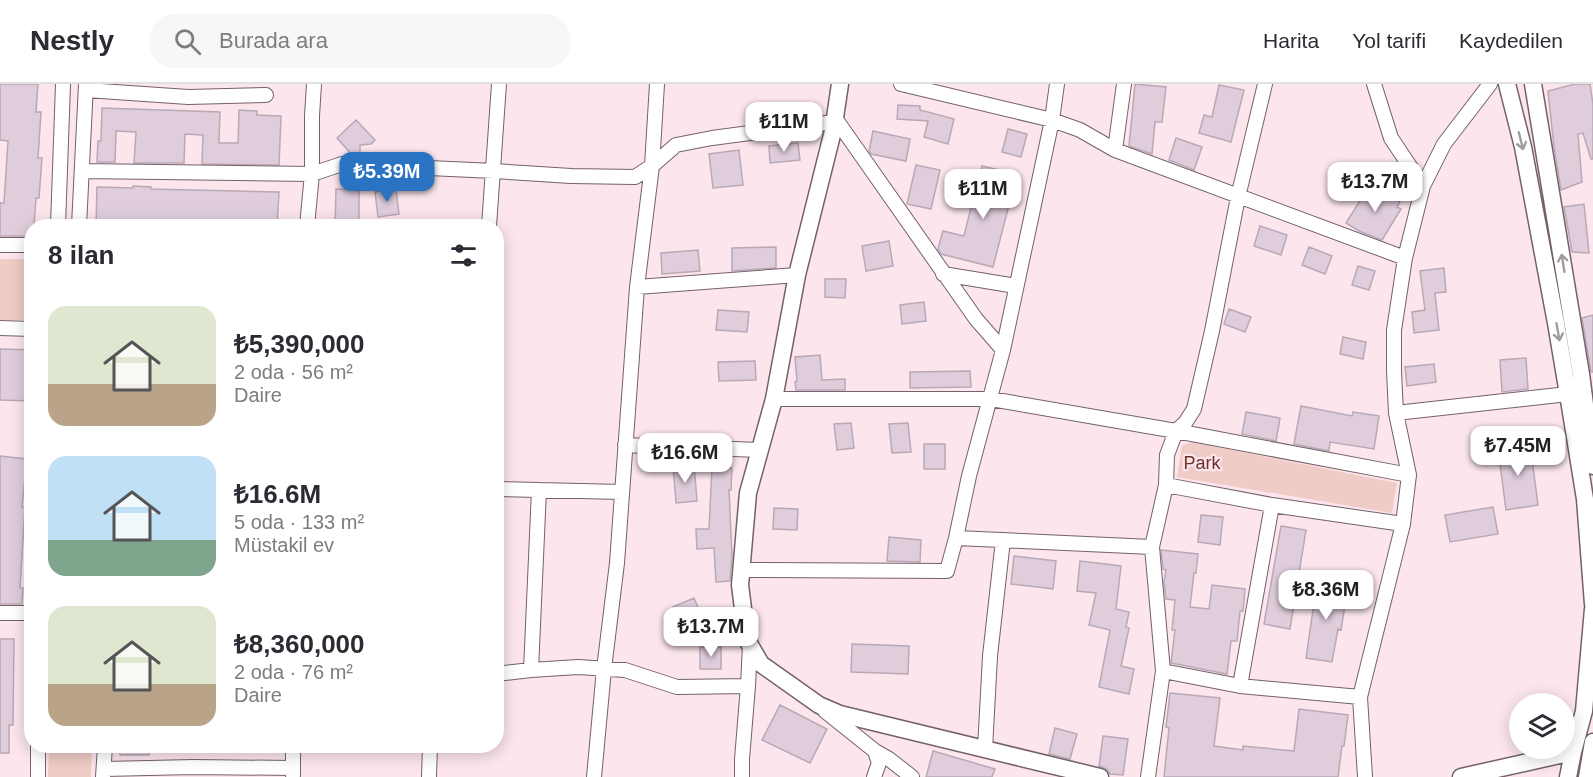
<!DOCTYPE html>
<html lang="tr">
<head>
<meta charset="utf-8">
<style>
	:root { --surface:#fff; --page:#f7f7f7; --text:#2b2b33; --muted:#7c7c81; --line:#e1e1e2; --accent:#2a73c3 }
	body { margin:0; font-family:Helvetica,sans-serif; background:var(--page); color:var(--text); height:100vh; display:flex; flex-direction:column; font-size:22px; white-space:nowrap }
	* { box-sizing:border-box; margin:0 }
	p { font-size:20px; color:var(--muted) }
	.icon { flex:none; width:33px; height:33px; fill:none; stroke:currentColor; stroke-width:2; stroke-linecap:round; stroke-linejoin:round }
	.map { position:relative; flex:1; overflow:hidden }
	.side { position:absolute; left:24px; top:135px; width:480px; height:534px; display:flex; flex-direction:column; background:var(--surface); border-radius:24px; box-shadow:0 3px 15px #0003 }
	.side>* { flex:none }
	.fabs { position:absolute; left:1509px; top:609px; display:grid; gap:12px }
	.fabs a { display:grid; place-items:center; width:66px; height:66px; border-radius:50%; background:var(--surface); box-shadow:0 3px 15px #0003; font-size:30px }
	.price { position:absolute; translate:-50% -51px; padding:0 14px; border-radius:12px; background:#fff; color:#222; font-size:20px; line-height:39px; filter:drop-shadow(0 2px 3px #0008) }
	.price::after { content:''; position:absolute; left:50%; top:36px; width:18px; height:14px; margin-left:-9px; background:inherit; clip-path:polygon(0 0,100% 0,50% 100%) }
	.price.current { background:var(--accent); color:#fff }
	ul { padding:0; list-style:none }
	li { display:flex; align-items:center; gap:18px; height:150px; padding:0 24px }
	li span { display:grid; place-items:center; flex:none; width:168px; height:120px; border-radius:18px; color:#555 }
	li>.icon { margin-inline-start:auto }
	span .icon { width:72px; height:72px; fill:#fffc; stroke-width:1 }
	li b { font-size:26px }
	h2 { display:flex; justify-content:space-between; align-items:center; height:72px; padding:0 24px; font-size:26px }
	header { display:flex; align-items:center; gap:36px; box-sizing:border-box; height:84px; padding:0 30px; background:var(--surface); border-bottom:2px solid var(--line) }
	header strong { font-size:28px }
	nav { display:flex; gap:33px; margin-inline-start:auto; font-size:21px }
	.search { width:420px; height:54px; background:var(--page); display:flex; align-items:center; gap:15px; box-sizing:border-box; padding:0 21px; border-radius:24px; color:var(--muted); font-size:22px }
	.map>svg:first-child { display:block }
	.park { fill:#efccc5 }
	.building { fill:#dfcddb; stroke:#b9a8b5; stroke-width:1.5 }
	.lines { fill:none; stroke-linecap:round; stroke-linejoin:round }
	.minor-casing { stroke:#746169; stroke-width:16 }
	.tertiary-casing { stroke:#746169; stroke-width:19 }
	.minor { stroke:#fff; stroke-width:14 }
	.tertiary { stroke:#fff; stroke-width:16 }
	.oneway { stroke:#a09b9c }
	.labels { text-anchor:middle; stroke-width:4.5; stroke-linejoin:round; paint-order:stroke }
	.park-label { font-size:18px; fill:#6a3328; stroke:#fce5ed }
</style>
</head>
<body>
<header>
<strong>Nestly</strong>
<div class="search"><svg class="icon" aria-label="search" viewBox="0 0 24 24"><circle cx="10" cy="10" r="6"/><path d="M15 15l6 6"/></svg>Burada ara</div>
<nav><a>Harita</a><a>Yol tarifi</a><a>Kaydedilen</a></nav>
</header>
<div class="map">
<svg width="1593" height="693" viewBox="0 0 1593 693">
	<rect width="100%" height="100%" fill="#fce5ed"/>
	<path class="park" d="M0 175H31V236H0Z
		M1191 358 1397 399 1392 429 1177 393 1182 362Z
		M49 662H92L91 693H48Z"/>
	<path class="building" d="M0 0H38L36 28H41L38 74H42L39 114H36L34 142H32V152H0V119H4L8 57 0 56Z
		M1135 0 1166 3 1162 38H1155L1152 70 1129 62Z
		M1575 0H1590L1593 20V75H1591L1583 49 1578 50 1582 98 1561 106 1554 63 1548 7Z
		M1219 1 1244 6 1231 58 1199 49 1204 31 1212 33Z
		M898 21 920 22V26L954 35 948 60 924 53 928 37 897 35Z
		M102 24 220 28 219 59H238L239 26 257 27V31L281 32 279 81 202 80 203 51 185 50 184 79H134L136 48 116 47 115 78H97L98 57H101Z
		M356 36 375 56 371 60 360 61V72H353L337 54Z
		M1008 45 1027 50 1021 73 1002 68Z
		M873 47 910 55 906 77 871 70 869 67Z
		M1176 54 1202 63 1194 86 1169 76Z
		M798 59 800 76 770 79 769 62Z
		M739 66 743 101 713 104 709 70Z
		M916 81 940 86 931 125 907 120Z
		M982 82 1017 90 993 183 941 170 938 165 943 147 964 152 973 115 975 116Z
		M1371 99 1400 118 1397 123 1401 125 1382 156 1359 147 1346 139Z
		M133 102 151 103V105L279 108 277 142H96L97 103 133 104Z
		M336 105 359 106V142H335Z
		M396 105 399 130 378 133 375 108Z
		M1584 120 1589 169 1572 168 1564 123Z
		M1260 142 1287 151 1281 171 1254 162Z
		M889 157 893 182 866 187 862 162Z
		M776 163V184L732 187V164Z
		M1309 163 1332 172 1325 190 1302 181Z
		M698 166 700 187 662 190 661 169Z
		M1358 182 1375 187 1369 206 1352 201Z
		M1444 184 1446 208 1435 209 1439 246 1414 249 1412 228 1425 226 1420 187Z
		M825 195H846L845 214 825 213Z
		M924 218 926 237 902 240 900 221Z
		M1229 225 1251 233 1245 248 1224 240Z
		M718 226 749 228 747 248 716 246Z
		M1593 231V288H1591L1582 234Z
		M1343 253 1366 258 1363 275 1340 270Z
		M0 265 32 266V317L0 316Z
		M820 271 822 296 845 295V306H796L795 298 797 297 795 273Z
		M1526 274 1528 305 1502 308 1500 276Z
		M755 277 756 296 719 297 718 278Z
		M1434 280 1436 298 1407 302 1405 283Z
		M970 287 971 303 910 304V288Z
		M1301 322 1352 332 1353 328 1379 332 1374 365 1330 358 1329 367 1294 360Z
		M1246 328 1280 334 1276 357 1242 350Z
		M851 339 854 364 837 366 834 340Z
		M908 339 911 368 892 369 889 340Z
		M924 360H945V385H924Z
		M1530 360 1538 421 1506 426 1498 365Z
		M0 372 27 375 22 423H25L20 504H23L22 520H0Z
		M694 380 697 417 676 419 673 382Z
		M712 383 732 384 731 406H729L732 472 730 497 716 498 714 464 697 465 696 445H709Z
		M1493 423 1498 450 1450 458 1445 431Z
		M774 424 798 425 797 446 773 445Z
		M1201 431 1223 433 1220 461 1198 458Z
		M1281 442 1306 446 1290 545 1264 540Z
		M889 453 921 456 920 478 887 477Z
		M1161 466 1198 470 1196 489H1194L1190 523 1209 525 1212 501 1245 505 1243 527H1240L1237 557H1231L1227 590 1171 579 1175 546H1172L1175 516 1166 515 1164 498 1166 486 1163 485Z
		M1014 472 1056 477 1053 505 1011 500Z
		M1080 477 1121 482 1116 525 1129 528 1126 543 1129 544 1121 582 1134 585 1129 610 1099 603 1110 546 1089 541 1096 509 1077 507Z
		M1317 498 1348 502 1341 546 1338 545 1332 578 1306 574Z
		M694 514 703 535 681 544 673 523Z
		M0 555H14L13 641H9V669H0Z
		M852 560 909 562 908 590 851 588Z
		M700 563H721V585H700Z
		M1170 609 1220 614 1214 662 1243 666V662L1294 667 1299 625 1348 631 1344 662H1342L1338 693H1164L1169 644 1166 643Z
		M780 621 827 645 810 679 762 656Z
		M1055 644 1077 650 1070 675 1049 670Z
		M1103 652 1128 655 1123 691 1110 690 1107 685 1099 682Z
		M120 662H149V671H120Z
		M933 667 995 685 992 693H926Z"/>
	<g class="lines">
		<g class="minor-casing">
			<path id="minor" d="M901 0 1052 36 1080 46 1115 66 1405 174
				M1374 0 1391 54 1423 102
				M86 6 188 13 266 11
				M835 34 976 235 1003 266
				M1115 66 1124 0
				M82 87 312 90 342 80 494 87 571 92 635 93 652 82 676 61 712 54 834 38
				M58 142 63 0
				M79 142 86 0
				M307 142 312 90V32L314 0
				M489 142 499 0
				M0 161H32
				M943 190 1016 202
				M637 203 797 191
				M0 244 32 245
				M774 315H991L1176 347 1409 391
				M1396 329 1568 310
				M625 361 760 366
				M1166 401 1272 421 1403 440
				M496 405 622 408
				M956 454 1152 463
				M741 486 947 487 956 454 969 392 1003 266 1052 36 1057 0
				M0 529H32
				M531 586 539 406
				M1163 587 1240 602 1360 613
				M496 590 531 586 578 583 625 586 677 603 748 602
				M1240 602 1272 421
				M825 627 875 667 879 679 874 693
				M985 665 990 572 1003 456
				M875 667 889 675 912 693
				M104 685 193 683 293 684
				M293 691V662
				M38 693V662
				M103 693 105 662
				M429 693 430 662
				M594 693 604 585 617 479 637 203 652 82 657 0
				M742 693V675L748 602 750 560
				M1148 693 1163 587 1152 463 1166 401 1167 371 1176 347 1185 339 1194 325 1212 247 1238 113 1265 0
				M1365 693 1360 613 1403 440 1409 391 1396 329 1394 287V246L1405 174 1423 102 1444 60 1490 0"/>
		</g>
		<g class="tertiary-casing">
			<path id="tertiary" d="M840 0 833 47 797 191 774 315 748 409 740 501 747 556 761 580 819 621 840 630 1100 693
				M1507 0 1523 63 1556 239 1568 310 1585 415 1593 520
				M1533 0 1581 290 1593 382
				M1461 693 1573 668
				M1568 693 1573 668 1584 627 1593 525
				M1587 693 1593 658"/>
		</g>
		<use href="#minor" class="minor"/>
		<use href="#tertiary" class="tertiary"/>
	</g>
	<defs><path id="oneway-shaft" d="M-6 0H5M1.5-3L5.5 0L1.5 3" fill="none" stroke-width="1.6" stroke-linecap="round" stroke-linejoin="round" transform="scale(1.5)"/></defs>
	<g class="oneway">
		<use href="#oneway-shaft" transform="translate(1521 57) rotate(76)"/>
		<use href="#oneway-shaft" transform="translate(1563 179) rotate(-99)"/>
		<use href="#oneway-shaft" transform="translate(1558 248) rotate(80)"/>
	</g>
	<g class="labels">
		<g class="park-label">
			<text x="1202" y="385">Park</text>
		</g>
	</g>
</svg>
<div class="fabs">
<a><svg class="icon" aria-label="layers" viewBox="0 0 24 24"><path d="M12 4l9 5-9 5-9-5zM3 14l9 5 9-5"/></svg></a>
</div>
<b class="price" style="left:784px;top:69px">₺11M</b>
<b class="price current" style="left:387px;top:119px">₺5.39M</b>
<b class="price" style="left:1375px;top:129px">₺13.7M</b>
<b class="price" style="left:983px;top:136px">₺11M</b>
<b class="price" style="left:1518px;top:393px">₺7.45M</b>
<b class="price" style="left:685px;top:400px">₺16.6M</b>
<b class="price" style="left:1326px;top:537px">₺8.36M</b>
<b class="price" style="left:711px;top:574px">₺13.7M</b>
<section class="side">
<h2>8 ilan<svg class="icon" aria-label="filters" viewBox="0 0 24 24"><path d="M4 7h16M4 17h16"/><circle cx="9" cy="7" r="2"/><circle cx="15" cy="17" r="2"/></svg></h2>
<ul>
<li><span style="background:linear-gradient(#dfe7d0 65%,#b9a48a 0)"><svg class="icon" aria-label="home" viewBox="0 0 24 24"><path d="M3 11l9-7 9 7M6 9v11h12V9"/></svg></span><div><b>₺5,390,000</b><p>2 oda · 56 m²</p><p>Daire</p></div></li>
<li><span style="background:linear-gradient(#bfe0f5 70%,#7fa58c 0)"><svg class="icon" aria-label="home" viewBox="0 0 24 24"><path d="M3 11l9-7 9 7M6 9v11h12V9"/></svg></span><div><b>₺16.6M</b><p>5 oda · 133 m²</p><p>Müstakil ev</p></div></li>
<li><span style="background:linear-gradient(#dfe7d0 65%,#b9a48a 0)"><svg class="icon" aria-label="home" viewBox="0 0 24 24"><path d="M3 11l9-7 9 7M6 9v11h12V9"/></svg></span><div><b>₺8,360,000</b><p>2 oda · 76 m²</p><p>Daire</p></div></li>
</ul>
</section>
</div>
</body>
</html>
